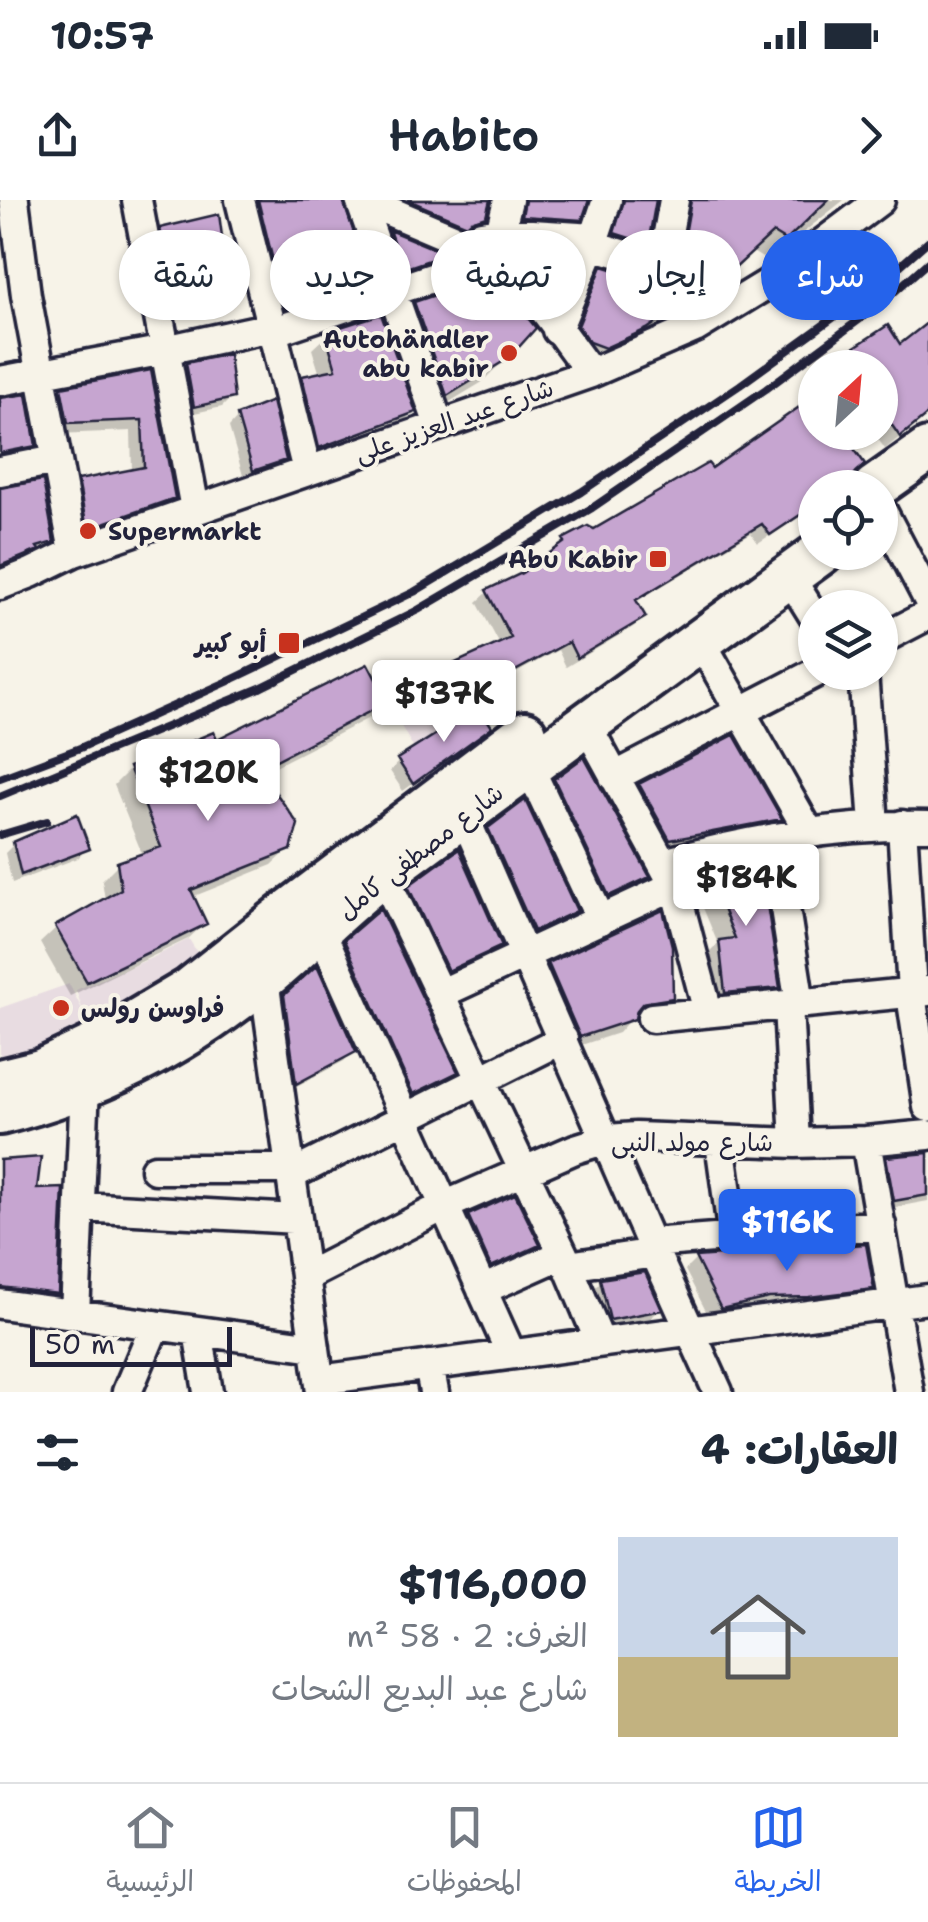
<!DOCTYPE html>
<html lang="ar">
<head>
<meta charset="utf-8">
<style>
	:root { --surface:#fff; --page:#f6f6f7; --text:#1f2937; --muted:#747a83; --line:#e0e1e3; --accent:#2563eb }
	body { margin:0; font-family:"Shantell Sans","Playpen Sans Arabic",sans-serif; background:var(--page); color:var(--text); direction:rtl; height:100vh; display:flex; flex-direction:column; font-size:38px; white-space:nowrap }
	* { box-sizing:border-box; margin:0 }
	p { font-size:32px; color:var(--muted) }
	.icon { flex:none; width:55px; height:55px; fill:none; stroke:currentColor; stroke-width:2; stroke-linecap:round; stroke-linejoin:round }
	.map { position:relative; height:1192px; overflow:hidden; direction:ltr }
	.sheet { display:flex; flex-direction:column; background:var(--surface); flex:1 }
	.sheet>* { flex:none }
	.banner { position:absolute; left:30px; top:30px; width:870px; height:90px; direction:rtl; display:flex; gap:20px }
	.needle { width:65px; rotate:26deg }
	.tools { position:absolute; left:798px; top:150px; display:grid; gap:20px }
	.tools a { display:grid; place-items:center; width:100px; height:100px; border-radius:50%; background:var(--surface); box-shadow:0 2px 8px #0004; font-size:50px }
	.scale { position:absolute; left:30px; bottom:25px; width:202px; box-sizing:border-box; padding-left:10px; border:5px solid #22223b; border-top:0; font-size:28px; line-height:35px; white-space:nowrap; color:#22223b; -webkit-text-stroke:8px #f7f3e8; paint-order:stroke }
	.price { position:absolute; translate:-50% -85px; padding:0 22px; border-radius:10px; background:#fff; color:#222; font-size:32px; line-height:65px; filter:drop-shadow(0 2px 5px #0008) }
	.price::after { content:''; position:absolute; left:50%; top:60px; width:30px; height:22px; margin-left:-15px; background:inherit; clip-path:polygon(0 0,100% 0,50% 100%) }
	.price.selected { background:var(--accent); color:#fff }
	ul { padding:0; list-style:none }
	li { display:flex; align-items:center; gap:30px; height:250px; padding:0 30px }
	li span { display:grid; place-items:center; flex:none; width:280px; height:200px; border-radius:0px; color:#555 }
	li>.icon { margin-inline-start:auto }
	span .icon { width:120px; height:120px; fill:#fffc; stroke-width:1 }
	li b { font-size:42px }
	h2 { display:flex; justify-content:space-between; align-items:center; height:120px; padding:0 30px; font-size:42px }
	.pill { padding:0 35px; border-radius:45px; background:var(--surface); box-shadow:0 2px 8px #0004; font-size:35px; line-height:90px }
	.pill.selected { background:var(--accent); color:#fff }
	.status { display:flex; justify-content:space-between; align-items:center; height:70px; padding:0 50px; background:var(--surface); direction:ltr }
	.status svg { height:28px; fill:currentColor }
	header { display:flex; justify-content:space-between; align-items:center; height:130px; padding:0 30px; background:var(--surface); font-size:45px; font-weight:600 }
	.tabs { display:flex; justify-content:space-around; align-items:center; height:140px; border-top:2px solid var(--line); background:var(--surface); font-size:28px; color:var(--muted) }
	.tabs a { display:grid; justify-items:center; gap:5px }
	.tabs .selected { color:var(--accent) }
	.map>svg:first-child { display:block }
	.built { fill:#e8dce1 }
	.shadow { fill:#0003 }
	.building { fill:#c6a5d0; stroke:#22223b; stroke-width:2.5 }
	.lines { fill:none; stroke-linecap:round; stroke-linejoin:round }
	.minor-casing { stroke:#22223b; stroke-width:35 }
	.primary-casing { stroke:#22223b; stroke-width:50 }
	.minor { stroke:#f7f3e8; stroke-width:28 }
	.primary { stroke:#f7f3e8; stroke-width:42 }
	.rail { stroke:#22223b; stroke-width:8 }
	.poi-dot { fill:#c8321e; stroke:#f7f3e8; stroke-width:4 }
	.labels { text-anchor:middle; stroke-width:8; stroke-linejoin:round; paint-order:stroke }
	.poi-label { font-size:25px; font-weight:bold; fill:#22223b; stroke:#f7f3e8; text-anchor:end }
	.street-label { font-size:25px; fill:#22223b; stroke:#f7f3e8 }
</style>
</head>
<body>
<div class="status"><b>10:57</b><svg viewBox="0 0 49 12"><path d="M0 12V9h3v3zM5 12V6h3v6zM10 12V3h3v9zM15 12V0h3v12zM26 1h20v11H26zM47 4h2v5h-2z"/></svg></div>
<header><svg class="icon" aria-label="forward" viewBox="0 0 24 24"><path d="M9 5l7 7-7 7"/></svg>Habito<svg class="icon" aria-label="share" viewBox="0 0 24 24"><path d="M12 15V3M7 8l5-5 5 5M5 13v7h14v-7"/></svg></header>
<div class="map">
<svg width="928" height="1192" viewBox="0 0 928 1192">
	<rect width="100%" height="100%" fill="#f7f3e8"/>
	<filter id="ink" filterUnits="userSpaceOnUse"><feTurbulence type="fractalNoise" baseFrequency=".01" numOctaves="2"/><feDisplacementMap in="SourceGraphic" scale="20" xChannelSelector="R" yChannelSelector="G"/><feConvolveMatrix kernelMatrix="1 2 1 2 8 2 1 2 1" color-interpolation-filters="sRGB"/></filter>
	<g filter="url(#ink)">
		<path class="built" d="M463 481 479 507 414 549 397 519Z
			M189 739 201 759 129 805 89 822V827L0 864V808L69 784 83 811 76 790 154 757Z"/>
		<path class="shadow" d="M238 0H341L367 80 354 93 272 120Z
			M360 0H844L800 35 794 30 764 59 751 51 708 92 672 118 624 148 583 167 559 147 583 89 603 69 661 85 673 24 665 5 655 1 646 42 626 62 596 53 601 9 591 2H586L580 18 560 38 504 35 500 6 491 2H487L484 15 463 36Z
			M161 30 223 66 214 75 160 85 152 40Z
			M390 33 442 55 418 80 377 93 365 58Z
			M514 54 566 56 551 92 537 106 501 68Z
			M416 104 508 156 481 183 421 219 390 130Z
			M327 135 413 212 399 226 305 261 288 193 303 178 320 175 312 149Z
			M928 141V214L885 249 873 232H880V168L838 166 852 152Z
			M187 166 231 198 222 207 185 215 177 175Z
			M149 173 172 298 160 310 76 339 68 295 80 283 132 272 131 231 56 234 50 202 62 190Z
			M0 200 34 245 15 264 0 267Z
			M815 200V306L758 343 751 333 635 402 643 417 633 427 566 467 558 450 460 504 444 476 454 466 500 445 477 402 488 392 523 375 564 342 588 329 594 332 711 271Z
			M238 217 283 259 274 269 244 279 229 227Z
			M0 293 52 341 33 360 0 375Z
			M385 502 369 518 260 574 289 649 272 665 192 697 204 724 188 739 70 796 40 743 56 728 105 700 102 680 118 664 143 656 114 585 130 569 216 542Z
			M479 536 403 591 390 571 399 561Z
			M556 581 647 677 633 691 595 709 541 595Z
			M640 586 779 619 760 637 651 658 622 605Z
			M490 629 574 710 560 725 519 744 475 644Z
			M14 644 87 648 78 658 12 683 5 653Z
			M708 672 777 787 763 801 711 806 706 756 718 744 694 686Z
			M410 688 499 746 484 760 434 783 395 703Z
			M661 714 671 797 656 812 633 816 618 833 566 850 535 780 549 766Z
			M346 742 454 872 440 886 399 907 332 757Z
			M286 796 353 851 344 861 287 891 276 806Z
			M928 954V1001L885 1009 878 968 888 959Z
			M0 963 34 992 56 1093 41 1109 0 1103Z
			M469 1017 536 1045 522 1059 476 1079 455 1031Z
			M864 1046 871 1088 860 1099 710 1119 685 1070 696 1059Z
			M601 1081 659 1110 650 1119 601 1128 592 1091Z"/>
		<path class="building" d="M258 0H343L370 81 285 109Z
			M408 0H490L486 16 471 21 467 25Z
			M525 0H589L582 20 522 16Z
			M624 0H656L648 44 614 33Z
			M691 0H828L786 41 773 33 731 72 647 129 605 148 589 142 578 126 602 66 658 83 668 82 674 78 679 69Z
			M219 14 226 66 169 77 160 28Z
			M389 30 447 54 403 69Z
			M514 50 569 54 553 93 513 52Z
			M489 77 514 101 536 128 509 158 447 196 414 102Z
			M381 114 416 212 319 248 302 176 336 169 325 132Z
			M928 122V214L900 237 880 208V168H865L850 150 888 125 900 144Z
			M229 154 234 198 194 207 186 163Z
			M151 170 175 298 87 329 78 280 144 267 142 220 68 223 61 187Z
			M27 194 36 246 0 253V198Z
			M815 196V232H842L865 264 851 279 840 288H815V305L770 335 762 324 636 400 646 417 577 458 569 442 471 495 453 464 511 438 486 390 522 373 565 342 563 339 588 326 594 329 708 263 712 268Z
			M272 201 286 260 253 271 237 215Z
			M43 280 54 342 37 347 39 350 0 366V288Z
			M368 464 388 502 259 569 298 624 291 650 191 690 207 724 87 782 55 726 121 689 117 662 161 647 129 567 214 532 217 539Z
			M479 507 492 527 413 584 397 559Z
			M734 535 782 619 670 640 639 584Z
			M584 557 650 677 609 696 554 579Z
			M525 600 577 711 534 731 488 628Z
			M77 614 90 649 21 675 13 642Z
			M459 649 502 746 448 771 408 686Z
			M760 659 780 788 725 793 719 740 735 738 707 670Z
			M380 709 458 872 413 894 344 740Z
			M663 710 672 746 673 798 643 803 637 810 635 819 580 837 548 763Z
			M317 765 356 852 296 884 284 795Z
			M928 953V995L894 1001 886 957Z
			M41 957 37 989 63 988 58 1094 0 1087V960Z
			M515 994 540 1045 491 1067 468 1015Z
			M866 1044 874 1089 809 1097 769 1098 721 1109 695 1057Z
			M645 1072 662 1110 610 1120 600 1079Z"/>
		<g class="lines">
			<g class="minor-casing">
				<path id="minor" d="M14 0 26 95 74 352
					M137 0 195 309
					M240 0 307 271
					M360 0 439 225
					M363 0 481 50C527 77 558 131 591 173
					M481 35 500 32 595 38
					M592 45 662 66 674 0
					M557 130 592 45 607 0
					M272 132 494 57 508 0
					M0 181 165 150 271 127
					M0 271 56 260
					M881 309 928 399
					M789 376 815 418
					M0 385 31 373 74 352 591 173 695 128 774 80 880 0
					M700 440 809 632
					M880 440 928 415
					M863 472 874 625
					M586 524 668 674 678 699 708 812
					M529 567 601 720
					M614 577 817 472
					M464 616 655 1053 718 1192
					M902 625 913 808 928 907
					M774 638 800 804
					M663 663C750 640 837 624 928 626
					M383 674 563 1054 600 1142
					M320 729 511 1154
					M264 779 321 1192
					M440 794 673 686
					M788 805 795 943
					M652 818 928 791
					M866 941 909 1192
					M720 942 733 1037
					M155 969H291
					M291 975 563 839
					M80 1007 297 1019
					M650 1043 881 1025
					M568 1066 655 1053
					M305 1077 444 1006 575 949 607 939 636 937 795 943 866 941 928 935
					M482 1090 563 1054
					M0 1104 315 1147
					M75 1114 85 886
					M198 1131 208 1192
					M429 1165 434 1192
					M320 1180 928 1099
					M127 1192 155 1125"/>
			</g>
			<g class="primary-casing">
				<path id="primary" d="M874 288 928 250
					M0 881 41 871 98 844 189 790 280 718 525 533
					M0 913C100 888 189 842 267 776 308 742 345 703 387 671 532 564 676 458 822 352"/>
			</g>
			<use href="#minor" class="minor"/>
			<use href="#primary" class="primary"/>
			<path class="rail" d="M0 578 80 548 229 481 414 392 581 292 740 185 876 87 928 41
				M0 596 260 488 418 410 592 308 766 189 883 102 928 62
				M0 635 47 621"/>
		</g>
	</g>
	<g class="poi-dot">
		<circle cx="509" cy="153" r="10"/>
		<circle cx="88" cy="331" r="10"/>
		<rect x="648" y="349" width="20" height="20" rx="5"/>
		<rect x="277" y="431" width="24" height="24" rx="5"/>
		<circle cx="61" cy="808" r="10"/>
	</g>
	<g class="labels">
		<g class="poi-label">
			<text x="489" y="148">Autohändler<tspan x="489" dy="29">abu kabir</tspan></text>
			<text x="108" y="340" text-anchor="start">Supermarkt</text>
			<text x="638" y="368">Abu Kabir</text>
			<text x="266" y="452">أبو كبير</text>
			<text x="81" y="817" text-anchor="start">فراوسن رولس</text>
		</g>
		<g class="street-label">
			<text transform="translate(454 220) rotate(-19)" y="9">شارع عبد العزيز على</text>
			<text transform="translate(420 651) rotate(-38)" y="9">شارع مصطفى كامل</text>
			<text x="692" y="951">شارع مولد النبى</text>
		</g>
	</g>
</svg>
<div class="tools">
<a><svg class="needle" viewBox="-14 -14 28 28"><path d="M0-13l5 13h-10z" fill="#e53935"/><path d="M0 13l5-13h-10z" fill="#747a83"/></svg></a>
<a><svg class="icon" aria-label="locate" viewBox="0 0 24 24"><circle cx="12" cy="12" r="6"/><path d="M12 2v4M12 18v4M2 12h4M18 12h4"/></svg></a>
<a><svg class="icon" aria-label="layers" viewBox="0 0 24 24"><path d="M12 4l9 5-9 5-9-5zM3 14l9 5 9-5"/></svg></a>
</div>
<div class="scale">50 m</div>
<b class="price" style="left:444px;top:545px">$137K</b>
<b class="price" style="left:208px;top:624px">$120K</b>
<b class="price" style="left:746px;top:729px">$184K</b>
<b class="price selected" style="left:787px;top:1074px">$116K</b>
<div class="banner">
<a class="pill selected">شراء</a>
<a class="pill">إيجار</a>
<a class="pill">تصفية</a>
<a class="pill">جديد</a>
<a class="pill">شقة</a>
</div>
</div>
<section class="sheet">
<h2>العقارات: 4<svg class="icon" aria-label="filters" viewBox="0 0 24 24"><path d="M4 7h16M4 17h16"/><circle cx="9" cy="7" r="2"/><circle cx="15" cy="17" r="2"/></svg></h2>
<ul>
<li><span style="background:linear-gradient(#c9d6e8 60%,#c2b280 0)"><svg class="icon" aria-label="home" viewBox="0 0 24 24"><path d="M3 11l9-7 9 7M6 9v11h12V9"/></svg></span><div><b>$116,000</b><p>الغرف: 2 · 58 m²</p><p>شارع عبد البديع الشحات</p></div></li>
</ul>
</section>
<nav class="tabs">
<a class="selected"><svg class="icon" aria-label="map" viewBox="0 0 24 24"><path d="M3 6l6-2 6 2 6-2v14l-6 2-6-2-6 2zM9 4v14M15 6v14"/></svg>الخريطة</a>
<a><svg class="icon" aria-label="saved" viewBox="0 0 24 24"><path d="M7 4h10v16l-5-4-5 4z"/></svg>المحفوظات</a>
<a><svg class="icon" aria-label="home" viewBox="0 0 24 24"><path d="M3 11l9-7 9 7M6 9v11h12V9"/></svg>الرئيسية</a>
</nav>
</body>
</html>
